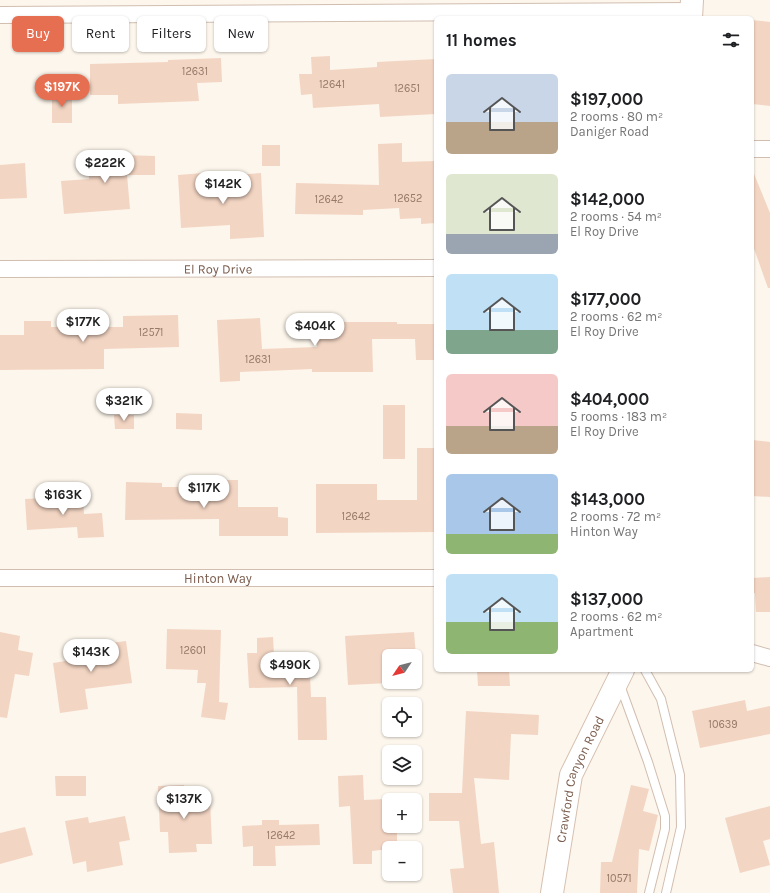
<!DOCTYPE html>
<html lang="en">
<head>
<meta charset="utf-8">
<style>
	:root { --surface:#fff; --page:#f6f6f6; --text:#202124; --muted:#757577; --accent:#e76f51 }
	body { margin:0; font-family:Karla,sans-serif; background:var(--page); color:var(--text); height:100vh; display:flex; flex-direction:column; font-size:15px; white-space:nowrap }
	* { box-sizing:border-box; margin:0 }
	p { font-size:13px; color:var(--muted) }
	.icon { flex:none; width:22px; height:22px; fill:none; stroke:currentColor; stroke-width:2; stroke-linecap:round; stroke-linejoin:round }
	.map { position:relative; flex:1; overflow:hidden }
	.panel { position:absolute; left:434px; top:16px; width:320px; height:656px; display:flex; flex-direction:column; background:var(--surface); border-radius:6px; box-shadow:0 1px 3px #0004 }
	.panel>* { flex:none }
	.top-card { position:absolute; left:12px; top:16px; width:362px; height:36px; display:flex; gap:8px }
	.needle { width:26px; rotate:235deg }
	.tools { position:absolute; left:382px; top:649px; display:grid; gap:8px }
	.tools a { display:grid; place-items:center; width:40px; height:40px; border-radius:6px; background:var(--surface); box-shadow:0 1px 3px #0004; font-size:20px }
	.price { position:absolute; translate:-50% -34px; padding:0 9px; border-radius:14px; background:#fff; color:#222; font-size:13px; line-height:26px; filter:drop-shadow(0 1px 2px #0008) }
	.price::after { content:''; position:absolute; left:50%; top:24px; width:12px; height:9px; margin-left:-6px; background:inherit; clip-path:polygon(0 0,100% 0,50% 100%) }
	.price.on { background:var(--accent); color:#fff }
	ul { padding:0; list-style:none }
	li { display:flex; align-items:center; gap:12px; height:100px; padding:0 12px }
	li span { display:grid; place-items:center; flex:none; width:112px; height:80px; border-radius:6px; color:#555 }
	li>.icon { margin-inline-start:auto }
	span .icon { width:48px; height:48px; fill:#fffc; stroke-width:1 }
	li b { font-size:17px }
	h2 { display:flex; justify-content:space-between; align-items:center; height:48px; padding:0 12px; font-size:17px }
	.pill { padding:0 14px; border-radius:6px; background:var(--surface); box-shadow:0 1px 3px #0004; font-size:14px; line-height:36px }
	.pill.on { background:var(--accent); color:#fff }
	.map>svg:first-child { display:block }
	.building { fill:#f3d5c3 }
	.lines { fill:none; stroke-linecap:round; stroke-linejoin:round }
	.service-casing { stroke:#d1beb0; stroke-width:10 }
	.minor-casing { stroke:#d1beb0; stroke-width:18 }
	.secondary-casing { stroke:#d6c0b0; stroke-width:24 }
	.service { stroke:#fff; stroke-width:8 }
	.minor { stroke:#fff; stroke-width:16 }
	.secondary { stroke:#fff; stroke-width:22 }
	.labels { text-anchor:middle; stroke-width:3; stroke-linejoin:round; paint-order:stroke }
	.number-label { font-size:11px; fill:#987a6a }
	.street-label { font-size:13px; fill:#7a5c4d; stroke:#fffaf3 }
</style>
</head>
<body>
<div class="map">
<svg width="770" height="893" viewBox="0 0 770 893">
	<rect width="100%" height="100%" fill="#fdf6ec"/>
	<path class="building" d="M752 20 770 22V106L752 104Z
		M330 56V70L377 67V62L436 59V114L380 117 379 104 313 108 312 94 301 95 299 74H312L311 57Z
		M221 58 222 82 197 83 199 101 118 104V95H90V64L168 62V60Z
		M52 94H72V123H52Z
		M402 143V162L436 161V223L421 224V218L400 219 399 208 363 210V215L295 214 296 183 379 185 378 144Z
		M262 145H280V166H262Z
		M122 155 155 156V175H127L130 209 64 214 61 181 89 179 88 158Z
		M25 163 27 198 0 199V165Z
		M752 169 770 213V288H768L752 243Z
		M203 173 204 188 235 186V175L261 173 264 237 230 239V225L181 228 178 175Z
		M178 315 179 347 104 349V369L0 370V335H24V321H51V327H123V316Z
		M260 318 262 349 317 347V322H397V324H436V360H416L415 339H372L373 372H312V369L240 372V381L220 382 217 320Z
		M383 405H405V459H383Z
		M176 413 202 414V430L176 429Z
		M114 415H134V429H115Z
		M752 440 770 442V497L752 496Z
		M417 448H434L436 532 316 533V484H377V500H417Z
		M219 480H238V507H278V517L288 518V536H219V519L125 520 126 482 162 483V487H181V496H219Z
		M83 496 84 514 102 513 104 537 78 538 77 527 27 530 25 499Z
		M770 577V612H756L755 593H752V578Z
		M167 629 221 630 219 702 228 703 225 720 201 717 206 683H197L198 670 166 669Z
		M0 632 20 636 18 650 33 653 29 676 15 674 7 718 0 717Z
		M414 632 416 656H389V683L348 685 345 636Z
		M273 637 274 655 309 653 311 697H326L327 740H298L297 687 249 688 247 653H257V638Z
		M126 641 132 683 85 689 88 709 60 713 53 663 72 660 71 648Z
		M477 670H509L510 686H478Z
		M745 700 747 711 770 706V734L700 748 692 711Z
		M466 711 539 715 538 735 511 734 509 780 474 778 481 844 494 842 499 893H453L450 869 464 868 459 821H429V793H462Z
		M363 775 364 800 385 799V812H389V826H397V848L372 851V864H353L350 806 339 807 338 776Z
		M55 776H86V796H56Z
		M184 785 185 802 210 800 212 844H196L197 852 169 853 168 832H160L158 786Z
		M631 785 649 789 643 811 658 815 649 851 639 849 637 893H600L601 862H612Z
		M770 806V839L763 841 770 865 740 873 725 818Z
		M125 816 130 840 119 842 123 865 87 872 86 861 73 864 65 821 88 817 89 823Z
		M262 820H279V825L319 824 320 845 275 846 276 866H253V846L243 847 242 826 262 825Z
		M25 827 33 855 0 864V833Z"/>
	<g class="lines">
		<g class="service-casing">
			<path id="service" d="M645 670 661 699 680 775 681 827 666 893
				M620 685 648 762 665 816V829L649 893"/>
		</g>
		<g class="minor-casing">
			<g id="minor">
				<path d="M0 15 691 11"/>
				<path d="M752 149H770"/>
				<path id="s1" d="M0 269 436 268"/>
				<path id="s2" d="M0 578H436"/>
				<path d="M752 653 770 658"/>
			</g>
		</g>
		<g class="secondary-casing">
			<g id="secondary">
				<path d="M691 18 692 0"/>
				<path id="s3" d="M552 893 571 775 623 670"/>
			</g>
		</g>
		<use href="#service" class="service"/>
		<use href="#minor" class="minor"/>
		<use href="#secondary" class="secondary"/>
	</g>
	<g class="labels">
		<g class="number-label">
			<text x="195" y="75">12631</text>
			<text x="332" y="88">12641</text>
			<text x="407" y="92">12651</text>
			<text x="408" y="202">12652</text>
			<text x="329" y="203">12642</text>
			<text x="151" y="336">12571</text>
			<text x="258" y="363">12631</text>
			<text x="356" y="520">12642</text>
			<text x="193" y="654">12601</text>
			<text x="723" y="728">10639</text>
			<text x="281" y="839">12642</text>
			<text x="619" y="882">10571</text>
		</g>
		<g class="street-label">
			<text dy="5" stroke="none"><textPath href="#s1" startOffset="218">El Roy Drive</textPath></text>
			<text dy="5" stroke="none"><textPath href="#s2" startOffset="218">Hinton Way</textPath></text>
			<text dy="5" stroke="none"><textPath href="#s3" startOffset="118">Crawford Canyon Road</textPath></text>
		</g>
	</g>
</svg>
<div class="tools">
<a><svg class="needle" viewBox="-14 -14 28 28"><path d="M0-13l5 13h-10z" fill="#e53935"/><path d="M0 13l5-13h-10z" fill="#757577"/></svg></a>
<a><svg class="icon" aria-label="locate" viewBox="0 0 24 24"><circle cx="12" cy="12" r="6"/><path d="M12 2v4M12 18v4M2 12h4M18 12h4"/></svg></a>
<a><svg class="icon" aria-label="layers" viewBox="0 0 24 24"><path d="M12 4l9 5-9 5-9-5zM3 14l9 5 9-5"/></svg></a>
<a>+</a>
<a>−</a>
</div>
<b class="price on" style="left:62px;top:108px">$197K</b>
<b class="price" style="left:105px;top:184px">$222K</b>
<b class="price" style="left:223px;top:205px">$142K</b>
<b class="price" style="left:83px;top:343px">$177K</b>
<b class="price" style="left:315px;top:347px">$404K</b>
<b class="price" style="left:124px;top:422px">$321K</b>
<b class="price" style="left:204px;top:509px">$117K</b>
<b class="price" style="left:63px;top:516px">$163K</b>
<b class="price" style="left:91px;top:673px">$143K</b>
<b class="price" style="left:290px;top:686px">$490K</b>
<b class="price" style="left:184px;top:820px">$137K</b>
<div class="top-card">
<a class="pill on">Buy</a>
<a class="pill">Rent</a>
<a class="pill">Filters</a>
<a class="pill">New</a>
</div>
<section class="panel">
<h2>11 homes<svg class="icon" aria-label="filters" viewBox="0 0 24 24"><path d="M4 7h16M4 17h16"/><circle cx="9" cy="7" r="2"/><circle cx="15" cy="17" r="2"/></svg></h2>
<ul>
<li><span style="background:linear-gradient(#c9d6e8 60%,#b9a48a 0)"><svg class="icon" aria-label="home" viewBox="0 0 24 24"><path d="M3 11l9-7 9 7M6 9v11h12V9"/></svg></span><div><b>$197,000</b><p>2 rooms · 80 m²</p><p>Daniger Road</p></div></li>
<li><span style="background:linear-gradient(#dfe7d0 75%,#9aa5b1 0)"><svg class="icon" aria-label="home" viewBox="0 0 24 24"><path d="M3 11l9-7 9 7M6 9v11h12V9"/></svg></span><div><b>$142,000</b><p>2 rooms · 54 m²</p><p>El Roy Drive</p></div></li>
<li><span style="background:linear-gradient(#bfe0f5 70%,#7fa58c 0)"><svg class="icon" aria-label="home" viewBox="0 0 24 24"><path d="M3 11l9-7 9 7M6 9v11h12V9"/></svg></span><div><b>$177,000</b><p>2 rooms · 62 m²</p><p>El Roy Drive</p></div></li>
<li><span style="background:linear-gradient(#f6c9c9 65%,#b9a48a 0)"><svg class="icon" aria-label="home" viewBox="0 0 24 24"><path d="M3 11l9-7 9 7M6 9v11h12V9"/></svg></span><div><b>$404,000</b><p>5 rooms · 183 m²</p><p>El Roy Drive</p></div></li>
<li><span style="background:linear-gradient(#a9c7e8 75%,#8fb573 0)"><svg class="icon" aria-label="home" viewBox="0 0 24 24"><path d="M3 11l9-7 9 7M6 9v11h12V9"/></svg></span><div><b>$143,000</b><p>2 rooms · 72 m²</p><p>Hinton Way</p></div></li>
<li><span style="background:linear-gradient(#bfe0f5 60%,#8fb573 0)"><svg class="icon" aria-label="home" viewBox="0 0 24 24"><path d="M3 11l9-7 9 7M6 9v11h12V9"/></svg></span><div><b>$137,000</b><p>2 rooms · 62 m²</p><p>Apartment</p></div></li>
</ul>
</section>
</div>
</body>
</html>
